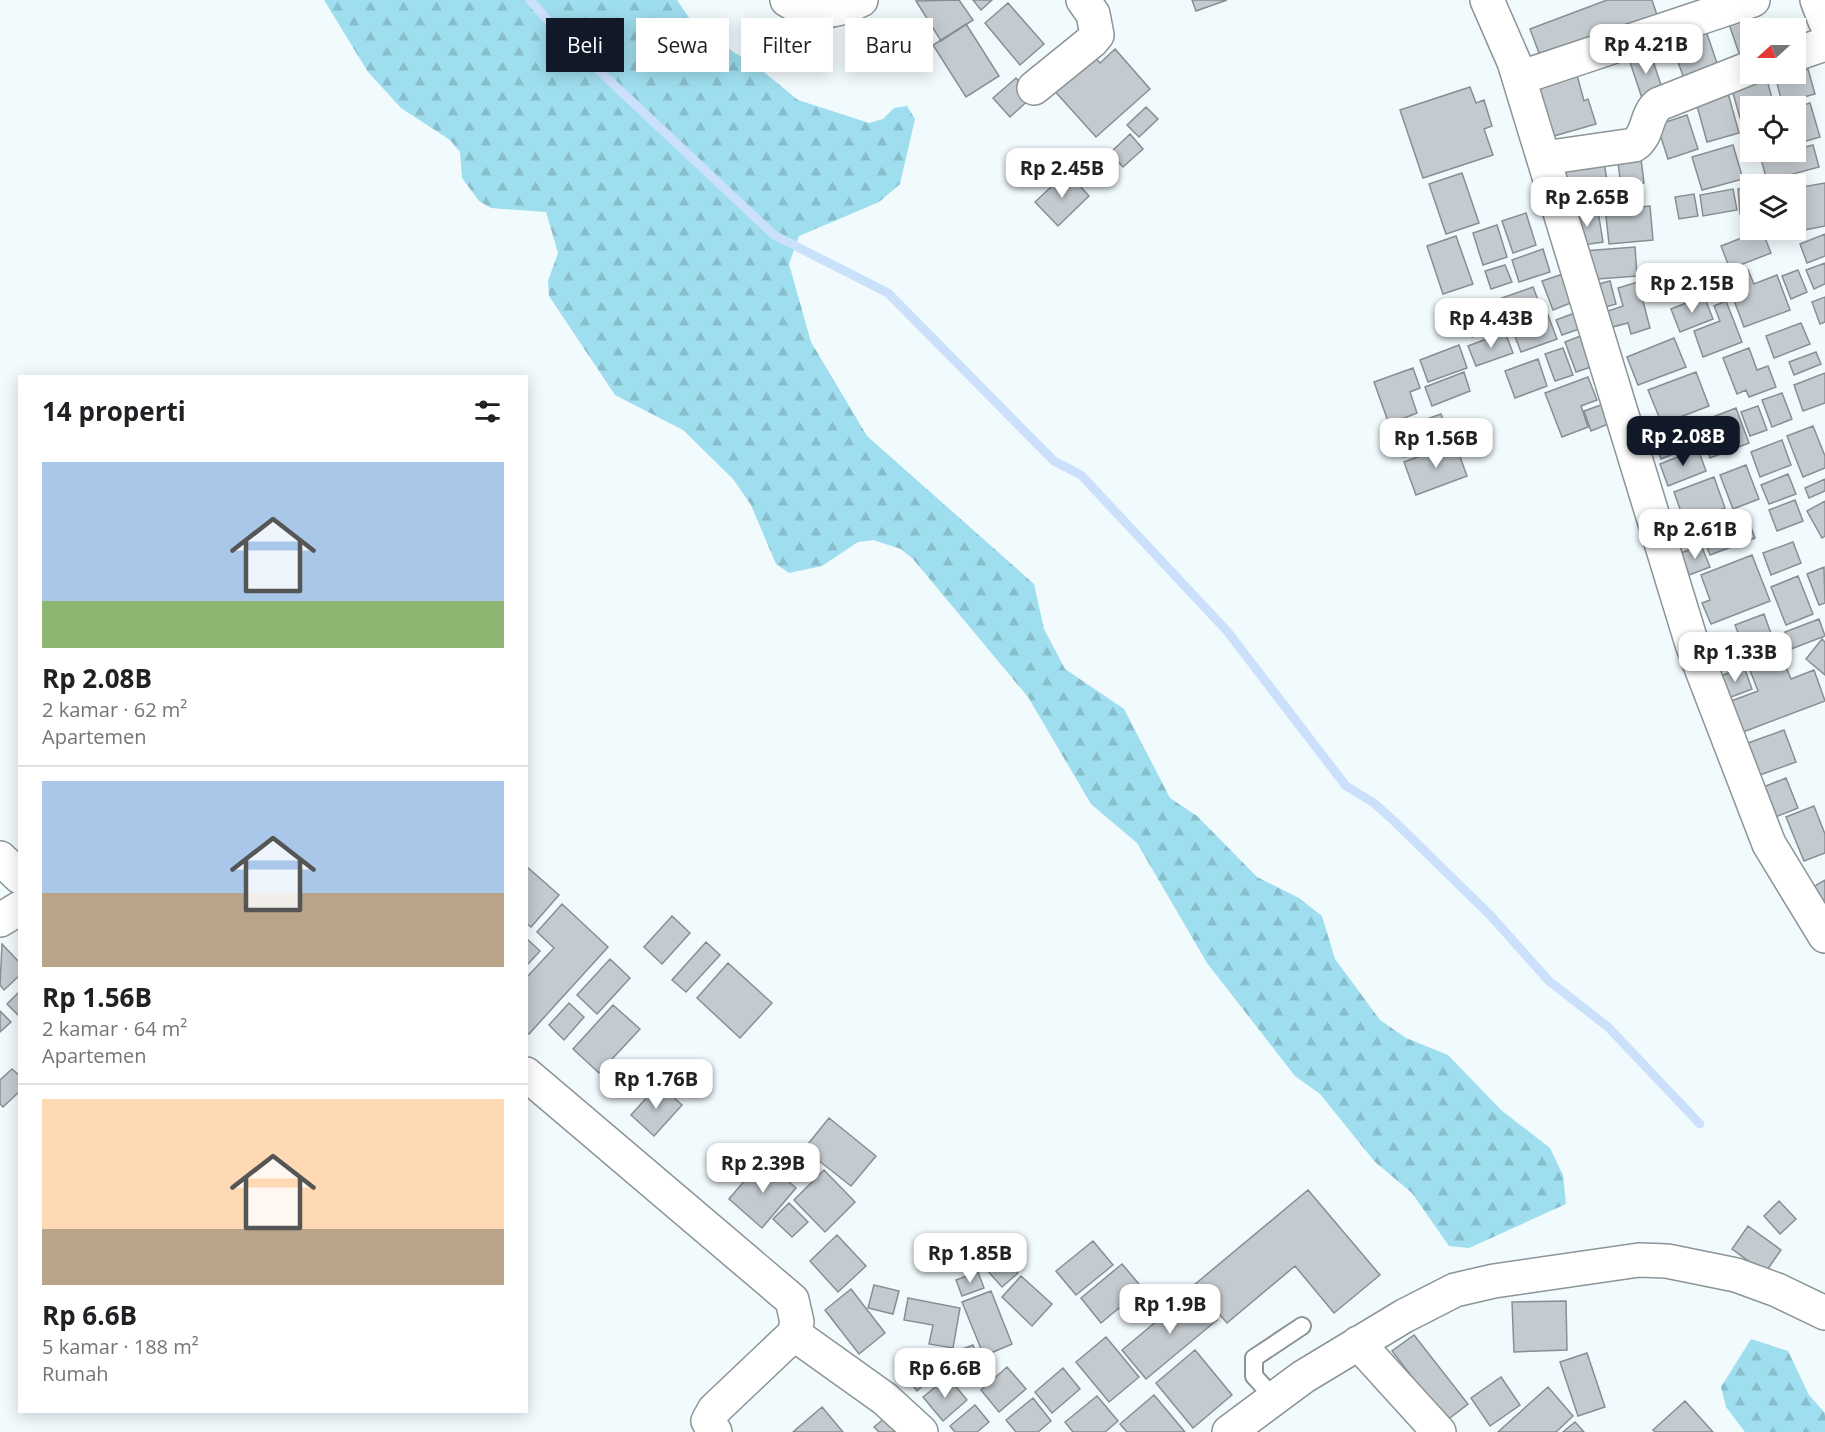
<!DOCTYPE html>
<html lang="id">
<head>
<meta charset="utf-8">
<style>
	:root { --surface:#fff; --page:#f2f2f2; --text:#202124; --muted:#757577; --line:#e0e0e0; --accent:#111827 }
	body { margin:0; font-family:"Open Sans",sans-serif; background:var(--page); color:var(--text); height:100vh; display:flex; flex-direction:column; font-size:22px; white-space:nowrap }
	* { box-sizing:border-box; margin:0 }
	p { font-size:20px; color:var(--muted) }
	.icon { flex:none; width:33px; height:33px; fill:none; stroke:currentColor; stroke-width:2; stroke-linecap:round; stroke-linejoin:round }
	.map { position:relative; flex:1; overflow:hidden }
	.side { position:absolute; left:18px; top:375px; width:510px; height:1038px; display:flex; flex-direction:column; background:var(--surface); border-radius:0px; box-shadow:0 3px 15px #0003 }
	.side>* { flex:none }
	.top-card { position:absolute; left:546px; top:18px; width:570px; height:54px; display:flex; gap:12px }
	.needle { width:39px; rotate:249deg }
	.buttons { position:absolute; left:1740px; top:18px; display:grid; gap:12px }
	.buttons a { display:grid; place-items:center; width:66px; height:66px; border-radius:0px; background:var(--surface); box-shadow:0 3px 15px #0003; font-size:30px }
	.price { position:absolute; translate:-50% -51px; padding:0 14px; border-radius:12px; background:#fff; color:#222; font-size:20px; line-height:39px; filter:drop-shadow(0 2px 3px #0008) }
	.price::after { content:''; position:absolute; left:50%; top:36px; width:18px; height:14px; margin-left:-9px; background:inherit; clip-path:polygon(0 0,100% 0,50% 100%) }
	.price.selected { background:var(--accent); color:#fff }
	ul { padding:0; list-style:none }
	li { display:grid; align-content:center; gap:12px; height:318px; padding:0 24px }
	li+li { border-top:2px solid var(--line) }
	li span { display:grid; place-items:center; height:186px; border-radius:0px; color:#555 }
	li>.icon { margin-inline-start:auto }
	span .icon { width:108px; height:108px; fill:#fffc; stroke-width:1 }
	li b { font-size:26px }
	h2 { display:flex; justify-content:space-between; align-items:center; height:72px; padding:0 24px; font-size:26px }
	.chip { padding:0 21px; border-radius:0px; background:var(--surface); box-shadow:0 3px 15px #0003; font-size:21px; line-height:54px }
	.chip.selected { background:var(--accent); color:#fff }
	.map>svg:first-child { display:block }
	.forest { fill:url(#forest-firs) }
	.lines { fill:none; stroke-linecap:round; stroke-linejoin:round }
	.stream { stroke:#cbe0fb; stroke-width:9 }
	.building { fill:#c4cbd0; stroke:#888f93; stroke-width:1.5 }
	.service-casing { stroke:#8c9496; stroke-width:20 }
	.minor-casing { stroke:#8c9496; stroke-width:36 }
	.service { stroke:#fff; stroke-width:16 }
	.minor { stroke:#fff; stroke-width:33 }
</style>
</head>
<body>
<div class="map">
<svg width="1825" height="1432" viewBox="0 0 1825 1432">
	<defs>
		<pattern id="forest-firs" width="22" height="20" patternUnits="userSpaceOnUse" patternTransform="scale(1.5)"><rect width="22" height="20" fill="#9fdeef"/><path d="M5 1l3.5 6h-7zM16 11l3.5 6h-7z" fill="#88becc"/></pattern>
	</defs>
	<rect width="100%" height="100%" fill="#f1fafd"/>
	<path class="forest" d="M324 0H677L696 28 759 68 798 100 869 123 883 119 894 108 907 106 915 119 900 184 879 202 799 236 789 264 811 342 867 436 1034 584 1044 629 1065 669 1124 709 1170 798 1197 816 1257 877 1299 898 1322 916 1335 959 1380 1020 1406 1038 1448 1055 1501 1110 1550 1148 1563 1175 1566 1204 1469 1248 1449 1246 1412 1193 1375 1162 1320 1094 1295 1076 1207 963 1137 843 1091 804 1028 697 913 559 901 549 873 540 858 542 822 566 789 573 776 564 751 505 733 479 683 430 615 395 549 296 548 281 558 253 546 212 491 208 479 201 462 178 460 152 450 140 401 108 368 72Z
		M1751 1339 1788 1351 1809 1395 1825 1413V1432H1745L1726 1407 1721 1387Z"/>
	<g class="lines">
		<path class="stream" d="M530 0 559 33 774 235 888 293 1054 461 1081 475 1227 631 1346 786 1374 803 1395 822 1490 915 1549 981 1608 1027 1700 1124"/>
	</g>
	<path class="building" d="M959 0 973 20 941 41 916 1Z
		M973 0H992L981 10Z
		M1192 0H1227L1196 11Z
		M1607 0H1652L1658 18 1542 61 1530 29Z
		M1008 3 1044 44 1020 65 985 23Z
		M1745 19 1748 28 1773 20 1776 28H1750V56L1741 59 1729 24Z
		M966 24 999 76 966 97 933 45Z
		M1706 31 1719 69 1685 81 1671 43Z
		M1115 49 1150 89 1096 137 1052 88 1091 53 1100 63Z
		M1649 49 1664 94 1643 101 1628 56Z
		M1574 64 1584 101 1588 99 1596 124 1547 138 1533 88Z
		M1808 69 1815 94 1782 103 1776 79Z
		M1766 76 1774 106H1750V115L1740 118 1731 86Z
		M1016 78 1032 97 1010 117 993 98Z
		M1470 87 1476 103 1484 100 1492 126 1484 129 1493 155 1423 178 1400 110Z
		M1728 93 1739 133 1707 142 1696 102Z
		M1810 103 1820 137 1796 144V107Z
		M1146 107 1158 119 1139 137 1127 125Z
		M1687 115 1698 149 1668 159 1657 125Z
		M1130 134 1143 149 1123 167 1110 153Z
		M1733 145 1743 179 1702 190 1692 157Z
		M1813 145 1819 167 1767 181 1761 159Z
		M1640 151 1644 183 1621 187 1617 154Z
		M1603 157 1609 192 1568 199 1562 163Z
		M1067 172 1089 196 1058 226 1035 202Z
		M1462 173 1479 223 1446 234 1429 184Z
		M1825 183V226L1799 231 1796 188Z
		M1750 188V213L1740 214 1738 189Z
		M1733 189 1737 210 1703 216 1700 195Z
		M1694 194 1698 216 1679 219 1675 197Z
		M1630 195 1631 208 1650 206 1653 240 1609 244 1604 198Z
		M1598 211 1603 242 1576 246 1571 215Z
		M1526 213 1536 245 1513 253 1502 221Z
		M1497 225 1507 257 1483 265 1473 233Z
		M1762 230 1771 253 1730 269 1721 246Z
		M1825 234V256L1807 263 1800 244Z
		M1456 236 1473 284 1443 294 1427 246Z
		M1635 247 1637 276 1585 280 1583 251Z
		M1543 249 1550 272 1519 282 1512 260Z
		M1825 263V284L1814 289 1806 270Z
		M1505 265 1512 282 1491 289 1485 271Z
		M1748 270 1754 284 1777 275 1790 310 1744 327 1726 279Z
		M1798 270 1807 292 1791 299 1782 276Z
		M1563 274 1573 302 1553 310 1542 281Z
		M1610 281 1616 304 1595 310 1587 287Z
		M1638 282 1650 328 1631 334 1628 323 1609 328 1605 312 1623 306 1618 288Z
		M1533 287 1542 310 1510 321 1502 298Z
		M1704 296 1713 319 1680 332 1671 309Z
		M1825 297V322L1820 324 1812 302Z
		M1726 301 1742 342 1703 357 1694 331 1720 321 1714 306Z
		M1491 311 1497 327 1472 337 1466 320Z
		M1577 312 1582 328 1562 335 1556 320Z
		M1548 315 1557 339 1521 352 1512 329Z
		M1801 323 1810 344 1774 358 1766 336Z
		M1505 332 1513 353 1476 366 1468 346Z
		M1583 335 1594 366 1576 372 1565 342Z
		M1674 338 1686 367 1638 385 1627 357Z
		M1459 345 1467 368 1428 382 1420 360Z
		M1563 348 1573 375 1555 381 1545 354Z
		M1749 348 1757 370 1768 366 1776 387 1749 397 1746 390 1737 394 1723 358Z
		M1816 352 1821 364 1794 375 1789 362Z
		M1538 359 1547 386 1515 398 1505 371Z
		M1413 368 1420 388 1410 392 1417 413 1389 424 1374 382Z
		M1464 372 1470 391 1432 406 1425 387Z
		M1696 372 1709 406 1662 424 1648 390Z
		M1825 373V403L1803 411 1794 385Z
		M1588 377 1597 400 1581 406 1588 427 1562 437 1545 393Z
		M1782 393 1792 419 1772 427 1762 400Z
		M1601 405 1608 424 1591 431 1584 411Z
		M1758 406 1767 430 1750 436 1741 412Z
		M1736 408 1749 443 1710 458 1697 423Z
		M1441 414 1450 439 1404 457 1394 431Z
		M1687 423 1696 445 1661 459 1653 436Z
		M1813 426 1825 456V468L1803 477 1787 436Z
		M1782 440 1791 465 1760 477 1751 452Z
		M1455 443 1467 476 1416 495 1404 462Z
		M1698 449 1706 471 1668 486 1660 464Z
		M1746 465 1759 499 1733 509 1720 475Z
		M1788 474 1796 494 1769 504 1761 485Z
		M1714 477 1725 508 1685 523 1674 492Z
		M1825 479V491L1809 498 1805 488Z
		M1795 500 1803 521 1777 531 1769 510Z
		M1825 501V536L1822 538 1807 511Z
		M1745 511 1755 538 1710 555 1700 529Z
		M1793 542 1801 563 1771 575 1763 553Z
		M1701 545 1710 567 1689 575 1681 553Z
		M1752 555 1770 601 1711 624 1702 603 1710 600 1701 575Z
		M1824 567 1825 603 1819 605 1807 574Z
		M1798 576 1813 614 1786 625 1771 587Z
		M1764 614 1774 642 1746 653 1735 625Z
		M1819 619 1825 636 1791 649 1785 632Z
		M1822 639 1825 642V675L1806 659Z
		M1734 640 1741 659 1718 668 1710 649Z
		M1780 652 1791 679 1814 670 1825 701 1743 732 1731 701 1758 691 1748 665Z
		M1744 667 1752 689 1726 699 1718 677Z
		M1784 730 1796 762 1760 775 1748 743Z
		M1786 778 1798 808 1773 818 1761 788Z
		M1814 806 1825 834V853L1804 861 1786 817Z
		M526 866 559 895 531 927 526 923Z
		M1825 880V910L1813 887Z
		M562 904 608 947 529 1034 526 1032V978L554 948 537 932Z
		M672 916 690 933 662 964 644 947Z
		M526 938 540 951 526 966Z
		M706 942 720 955 686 992 672 980Z
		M2 944 20 963V975L4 990 0 985Z
		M610 959 630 978 597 1014 577 995Z
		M728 963 772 1003 740 1038 697 998Z
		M20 991V1017L7 1004Z
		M569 1003 584 1017 564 1040 549 1025Z
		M613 1005 640 1029 599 1073 573 1049Z
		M0 1011 11 1022 0 1032Z
		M12 1069 20 1076V1091L3 1107 0 1104V1080Z
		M659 1084 682 1105 654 1136 631 1115Z
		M829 1118 876 1156 851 1186 804 1149Z
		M763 1159 796 1188 762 1228 729 1199Z
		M824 1170 855 1202 825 1232 794 1200Z
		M1308 1190 1380 1275 1334 1313 1295 1266 1227 1323 1194 1285Z
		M1779 1201 1796 1219 1780 1234 1764 1216Z
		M789 1203 808 1222 792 1237 773 1219Z
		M1748 1226 1781 1250 1765 1273 1732 1249Z
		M837 1235 866 1266 838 1292 810 1261Z
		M1093 1241 1113 1265 1076 1295 1056 1271Z
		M1000 1254 1018 1273 1002 1287 985 1268Z
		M1122 1264 1150 1297 1126 1317 1119 1308 1101 1323 1081 1298Z
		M978 1272 984 1288 962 1296 956 1280Z
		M1021 1276 1052 1304 1032 1326 1002 1297Z
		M874 1285 899 1291 893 1314 868 1308Z
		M851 1289 885 1333 859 1354 825 1310Z
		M991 1291 1012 1344 984 1356 962 1302Z
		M1193 1291 1217 1320 1146 1379 1122 1350Z
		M908 1298 960 1308 953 1348 929 1344 933 1325 904 1320Z
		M1566 1301 1567 1350 1514 1352 1512 1302Z
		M1414 1335 1468 1404 1446 1421 1392 1351Z
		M1106 1337 1139 1377 1109 1402 1076 1362Z
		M973 1345 979 1360 962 1366 957 1351Z
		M1195 1350 1232 1395 1193 1428 1156 1383Z
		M931 1351 944 1367 917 1391 903 1374Z
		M1587 1353 1605 1407 1578 1416 1560 1362Z
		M1007 1367 1026 1389 999 1412 981 1390Z
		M1063 1368 1080 1389 1052 1413 1035 1392Z
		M948 1377 967 1400 943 1421 923 1397Z
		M1501 1377 1520 1405 1490 1426 1471 1398Z
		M1548 1387 1573 1416 1556 1432H1498Z
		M1154 1395 1185 1432H1127L1120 1424Z
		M1097 1396 1118 1421 1105 1432H1073L1065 1422Z
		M1033 1398 1051 1421 1038 1432H1016L1006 1420Z
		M1685 1401 1713 1432H1655L1653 1430Z
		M975 1405 989 1422 977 1432H955L950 1426Z
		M822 1407 843 1432H793Z
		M892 1412 909 1432H879L874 1427Z
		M1575 1422 1584 1432H1563Z"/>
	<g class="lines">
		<g class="service-casing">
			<path id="service" d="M1274 1398 1254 1376V1358L1302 1326"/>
		</g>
		<g class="minor-casing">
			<path id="minor" d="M787 0C811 16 837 13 861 0
				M1487 0 1514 62 1692 644 1769 844 1825 936
				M1817 0 1825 21
				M1796 54 1825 44
				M1519 78 1753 0
				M1034 88 1092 41 1097 35 1093 14 1083 0
				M1544 158 1634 145C1649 136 1645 114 1659 104L1750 68
				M0 858 20 877
				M0 920 20 908
				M526 1074 792 1300 797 1322 794 1334 714 1410 708 1421 715 1432
				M794 1334 885 1399 921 1432
				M1358 1343 1439 1432
				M1229 1432 1303 1377 1404 1316 1455 1290 1494 1281 1639 1260 1667 1261 1736 1275 1777 1290 1825 1313"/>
		</g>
		<use href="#service" class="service"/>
		<use href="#minor" class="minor"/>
	</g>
</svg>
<div class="buttons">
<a><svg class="needle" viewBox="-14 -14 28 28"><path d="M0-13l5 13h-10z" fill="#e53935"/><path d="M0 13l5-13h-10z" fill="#757577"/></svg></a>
<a><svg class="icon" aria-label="locate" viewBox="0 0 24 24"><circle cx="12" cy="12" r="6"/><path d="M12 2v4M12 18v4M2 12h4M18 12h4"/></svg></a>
<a><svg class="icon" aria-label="layers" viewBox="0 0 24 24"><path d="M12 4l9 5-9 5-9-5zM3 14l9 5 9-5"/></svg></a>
</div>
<b class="price" style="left:1646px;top:75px">Rp 4.21B</b>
<b class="price" style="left:1062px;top:199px">Rp 2.45B</b>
<b class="price" style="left:1587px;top:228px">Rp 2.65B</b>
<b class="price" style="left:1692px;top:314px">Rp 2.15B</b>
<b class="price" style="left:1491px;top:349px">Rp 4.43B</b>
<b class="price selected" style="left:1683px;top:467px">Rp 2.08B</b>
<b class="price" style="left:1436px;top:469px">Rp 1.56B</b>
<b class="price" style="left:1695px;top:560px">Rp 2.61B</b>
<b class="price" style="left:1735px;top:683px">Rp 1.33B</b>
<b class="price" style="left:656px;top:1110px">Rp 1.76B</b>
<b class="price" style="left:763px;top:1194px">Rp 2.39B</b>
<b class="price" style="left:970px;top:1284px">Rp 1.85B</b>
<b class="price" style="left:1170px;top:1335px">Rp 1.9B</b>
<b class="price" style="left:945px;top:1399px">Rp 6.6B</b>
<div class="top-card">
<a class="chip selected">Beli</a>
<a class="chip">Sewa</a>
<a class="chip">Filter</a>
<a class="chip">Baru</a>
</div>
<section class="side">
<h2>14 properti<svg class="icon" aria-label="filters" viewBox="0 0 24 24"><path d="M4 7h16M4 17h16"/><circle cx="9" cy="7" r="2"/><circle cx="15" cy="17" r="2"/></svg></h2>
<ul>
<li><span style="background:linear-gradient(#a9c7e8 75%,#8fb573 0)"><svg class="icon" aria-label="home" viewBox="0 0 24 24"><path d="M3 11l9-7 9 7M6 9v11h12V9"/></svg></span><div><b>Rp 2.08B</b><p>2 kamar · 62 m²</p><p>Apartemen</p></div></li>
<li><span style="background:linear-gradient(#a9c7e8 60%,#b9a48a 0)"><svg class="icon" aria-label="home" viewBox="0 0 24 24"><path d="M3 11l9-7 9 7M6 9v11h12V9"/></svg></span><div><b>Rp 1.56B</b><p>2 kamar · 64 m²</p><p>Apartemen</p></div></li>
<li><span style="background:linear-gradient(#ffd9b3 70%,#b9a48a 0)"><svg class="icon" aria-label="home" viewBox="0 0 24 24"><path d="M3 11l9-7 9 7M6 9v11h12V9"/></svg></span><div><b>Rp 6.6B</b><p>5 kamar · 188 m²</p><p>Rumah</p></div></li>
</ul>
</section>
</div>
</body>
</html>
